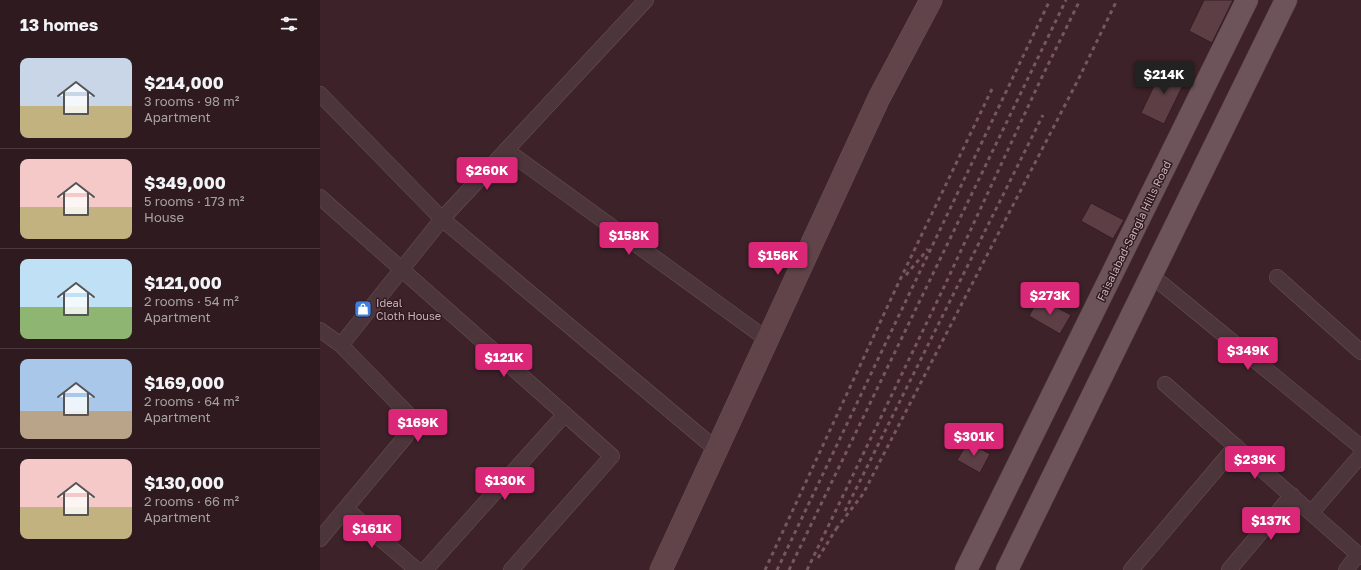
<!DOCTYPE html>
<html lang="en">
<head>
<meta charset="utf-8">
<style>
	:root { --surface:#2e1a1f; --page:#3a272c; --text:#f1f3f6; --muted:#a7a1a4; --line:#49383d; --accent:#db2777 }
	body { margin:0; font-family:"Golos Text",sans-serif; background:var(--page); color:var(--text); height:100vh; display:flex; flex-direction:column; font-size:15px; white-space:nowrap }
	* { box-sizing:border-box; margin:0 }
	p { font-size:13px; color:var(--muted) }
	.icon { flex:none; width:22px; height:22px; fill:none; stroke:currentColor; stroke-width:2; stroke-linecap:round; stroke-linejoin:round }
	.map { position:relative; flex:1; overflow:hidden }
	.panel { display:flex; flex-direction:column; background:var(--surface); width:320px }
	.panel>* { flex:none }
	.price { position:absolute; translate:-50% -34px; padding:0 9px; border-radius:4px; background:var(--accent); color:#fff; font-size:13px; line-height:26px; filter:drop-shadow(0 1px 2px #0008) }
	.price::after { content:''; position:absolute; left:50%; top:24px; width:12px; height:9px; margin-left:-6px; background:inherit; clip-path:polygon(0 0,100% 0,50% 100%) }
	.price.active { background:#222; color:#fff }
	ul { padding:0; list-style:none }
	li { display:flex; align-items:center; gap:12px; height:100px; padding:0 20px }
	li+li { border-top:1px solid var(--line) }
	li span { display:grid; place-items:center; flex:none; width:112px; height:80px; border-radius:8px; color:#555 }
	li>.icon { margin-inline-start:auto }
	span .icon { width:48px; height:48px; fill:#fffc; stroke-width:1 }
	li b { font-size:17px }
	h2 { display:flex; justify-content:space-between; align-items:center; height:48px; padding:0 20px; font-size:17px }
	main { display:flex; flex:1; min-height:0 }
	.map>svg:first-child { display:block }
	.building { fill:#5d3e45; stroke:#341d22 }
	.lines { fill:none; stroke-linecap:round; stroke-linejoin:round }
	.street-casing { stroke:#685156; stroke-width:16 }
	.secondary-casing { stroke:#685156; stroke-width:23 }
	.primary-casing { stroke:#563f44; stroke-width:23 }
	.street { stroke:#4d363b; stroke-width:15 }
	.secondary { stroke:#604449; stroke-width:22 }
	.primary { stroke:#6d545a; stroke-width:22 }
	.rail { stroke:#74585e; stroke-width:3; stroke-dasharray:4 4; stroke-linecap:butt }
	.labels { text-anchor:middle; stroke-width:3; stroke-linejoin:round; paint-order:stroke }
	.street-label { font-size:11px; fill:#c8b2b6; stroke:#321b20 }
	.poi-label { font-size:11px; fill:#c8b2b6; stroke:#321b20; text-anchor:start }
</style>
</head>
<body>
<main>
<section class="panel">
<h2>13 homes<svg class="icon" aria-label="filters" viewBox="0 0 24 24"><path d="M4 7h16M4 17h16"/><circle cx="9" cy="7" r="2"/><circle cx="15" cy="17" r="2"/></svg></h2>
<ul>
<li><span style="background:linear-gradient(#c9d6e8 60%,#c2b280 0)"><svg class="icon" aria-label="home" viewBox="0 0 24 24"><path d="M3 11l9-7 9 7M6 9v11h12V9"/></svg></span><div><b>$214,000</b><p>3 rooms · 98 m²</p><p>Apartment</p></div></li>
<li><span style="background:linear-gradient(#f6c9c9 60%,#c2b280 0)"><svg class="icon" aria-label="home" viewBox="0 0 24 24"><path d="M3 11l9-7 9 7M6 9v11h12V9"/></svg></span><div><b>$349,000</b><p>5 rooms · 173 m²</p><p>House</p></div></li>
<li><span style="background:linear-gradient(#bfe0f5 60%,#8fb573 0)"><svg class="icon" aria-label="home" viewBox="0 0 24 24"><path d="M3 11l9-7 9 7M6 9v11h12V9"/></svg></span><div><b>$121,000</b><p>2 rooms · 54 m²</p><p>Apartment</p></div></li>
<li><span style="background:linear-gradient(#a9c7e8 65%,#b9a48a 0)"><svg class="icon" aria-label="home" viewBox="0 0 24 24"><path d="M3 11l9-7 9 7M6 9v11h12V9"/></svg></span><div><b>$169,000</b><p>2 rooms · 64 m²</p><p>Apartment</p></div></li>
<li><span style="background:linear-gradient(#f6c9c9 60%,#c2b280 0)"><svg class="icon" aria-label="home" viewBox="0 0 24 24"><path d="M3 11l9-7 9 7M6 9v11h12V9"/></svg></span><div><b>$130,000</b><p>2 rooms · 66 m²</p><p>Apartment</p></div></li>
</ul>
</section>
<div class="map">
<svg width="1041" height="570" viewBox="0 0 1041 570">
	<rect width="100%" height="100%" fill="#3d2229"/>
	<path class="building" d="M884 0H913L892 43 869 31Z
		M844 65 867 77 844 124 821 113Z
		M771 203 804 220 793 239 761 221Z
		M719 298 751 315 740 334 709 316Z
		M648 442 670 454 660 473 637 460Z"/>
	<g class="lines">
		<g class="street-casing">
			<path id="street" d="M0 94 122 219 326 0
				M186 150 448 340
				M0 197 292 456 191 570
				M831 275 1041 447
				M957 277 1041 352
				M0 330 21 345 88 414 86 436 0 539
				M21 345 122 219 397 450
				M845 384 1041 557
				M26 509 97 570
				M992 512 1041 455
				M105 570 245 414
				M811 570 916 446
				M909 570 972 495
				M1026 570 1038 554"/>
		</g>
		<g class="secondary-casing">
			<path id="secondary" d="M341 570 559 98 611 0"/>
		</g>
		<g class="primary-casing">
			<path id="primary" d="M646 570 927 0
				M687 570 966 0"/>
		</g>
		<use href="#street" class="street"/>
		<use href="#secondary" class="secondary"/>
		<use href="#primary" class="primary"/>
		<path class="rail" d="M586 275 608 249
			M525 511 723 115
			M516 529 543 494 758 80 797 0
			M498 558 518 526
			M445 570 577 286 672 89
			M457 570 730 0
			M469 570 746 0
			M487 570 624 287 720 81 760 0"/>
	</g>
	<defs>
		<g id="shop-square" transform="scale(0.9)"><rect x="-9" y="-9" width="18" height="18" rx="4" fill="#3f7fe0" stroke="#321b20"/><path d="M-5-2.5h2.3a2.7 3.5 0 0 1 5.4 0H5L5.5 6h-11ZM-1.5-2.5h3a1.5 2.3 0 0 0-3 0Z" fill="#fff"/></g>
	</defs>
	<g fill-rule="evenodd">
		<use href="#shop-square" x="43" y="309"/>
	</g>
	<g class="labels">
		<g class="street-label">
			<text transform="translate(814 231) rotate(-64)" y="4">Faisalabad-Sangla Hills Road</text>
		</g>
		<g class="poi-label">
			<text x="56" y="307">Ideal<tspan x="56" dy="13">Cloth House</tspan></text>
		</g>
	</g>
</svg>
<b class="price active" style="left:844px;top:95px">$214K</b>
<b class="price" style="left:167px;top:191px">$260K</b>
<b class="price" style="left:309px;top:256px">$158K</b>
<b class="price" style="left:458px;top:276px">$156K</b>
<b class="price" style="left:730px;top:316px">$273K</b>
<b class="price" style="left:928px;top:371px">$349K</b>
<b class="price" style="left:184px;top:378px">$121K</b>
<b class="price" style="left:98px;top:443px">$169K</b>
<b class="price" style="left:654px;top:457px">$301K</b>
<b class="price" style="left:935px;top:480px">$239K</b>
<b class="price" style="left:185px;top:501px">$130K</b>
<b class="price" style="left:951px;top:541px">$137K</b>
<b class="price" style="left:52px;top:549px">$161K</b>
</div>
</main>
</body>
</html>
